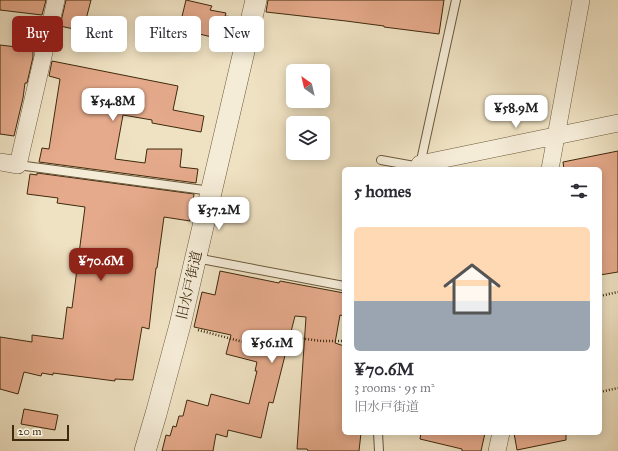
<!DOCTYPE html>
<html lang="en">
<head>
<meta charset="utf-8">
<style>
	:root { --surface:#fff; --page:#f2f2f3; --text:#2b2b33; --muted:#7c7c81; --line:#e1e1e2; --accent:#8f2418 }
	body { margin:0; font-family:"IM FELL Great Primer","Noto Serif JP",serif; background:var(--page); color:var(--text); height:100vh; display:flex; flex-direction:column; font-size:15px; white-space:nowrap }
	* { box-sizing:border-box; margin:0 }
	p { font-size:13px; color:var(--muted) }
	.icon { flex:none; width:22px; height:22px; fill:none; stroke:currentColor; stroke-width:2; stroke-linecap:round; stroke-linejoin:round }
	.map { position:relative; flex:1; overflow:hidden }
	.side { position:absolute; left:342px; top:167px; width:260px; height:268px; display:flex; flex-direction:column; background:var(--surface); border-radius:6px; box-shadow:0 2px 10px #0003 }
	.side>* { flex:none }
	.top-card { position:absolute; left:12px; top:16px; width:270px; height:36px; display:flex; gap:8px }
	.needle { width:26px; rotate:326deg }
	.controls { position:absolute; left:286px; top:64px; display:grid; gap:8px }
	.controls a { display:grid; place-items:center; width:44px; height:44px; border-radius:6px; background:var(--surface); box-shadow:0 2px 10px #0003; font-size:20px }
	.scale { position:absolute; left:12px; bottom:10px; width:57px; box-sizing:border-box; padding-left:4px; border:2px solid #3e2a0d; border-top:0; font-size:11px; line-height:14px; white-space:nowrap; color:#3e2a0d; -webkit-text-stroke:3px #f5ecd8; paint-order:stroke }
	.price { position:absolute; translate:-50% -34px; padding:0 9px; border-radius:8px; background:#fff; color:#222; font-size:13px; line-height:26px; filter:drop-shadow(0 1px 2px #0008) }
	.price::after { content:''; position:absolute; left:50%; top:24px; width:12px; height:9px; margin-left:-6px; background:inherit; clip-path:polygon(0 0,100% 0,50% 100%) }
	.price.active { background:var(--accent); color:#fff }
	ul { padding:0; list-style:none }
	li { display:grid; align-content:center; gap:8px; height:212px; padding:0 12px }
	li+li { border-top:1px solid var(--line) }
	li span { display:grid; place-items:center; height:124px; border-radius:6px; color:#555 }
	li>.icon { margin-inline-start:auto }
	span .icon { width:72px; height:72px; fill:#fffc; stroke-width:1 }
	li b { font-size:17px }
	h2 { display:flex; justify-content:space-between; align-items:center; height:48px; padding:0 12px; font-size:17px }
	.chip { padding:0 14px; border-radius:6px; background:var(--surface); box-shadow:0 2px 10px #0003; font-size:14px; line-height:36px }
	.chip.active { background:var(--accent); color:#fff }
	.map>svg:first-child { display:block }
	.building { fill:#e5aa8b; stroke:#3e2a0d }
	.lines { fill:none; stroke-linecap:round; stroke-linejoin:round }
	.service-casing { stroke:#6a583a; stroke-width:10 }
	.minor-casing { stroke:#6a583a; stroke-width:18 }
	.tertiary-casing { stroke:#6a583a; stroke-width:22 }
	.path { stroke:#3e2a0d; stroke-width:2.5; stroke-dasharray:1 2; stroke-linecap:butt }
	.service { stroke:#f5ecd8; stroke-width:8 }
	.minor { stroke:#f5ecd8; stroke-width:17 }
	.tertiary { stroke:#f5ecd8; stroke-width:21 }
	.labels { text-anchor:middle; stroke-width:3; stroke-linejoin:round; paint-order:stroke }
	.street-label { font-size:14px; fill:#3e2a0d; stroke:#f5ecd8 }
</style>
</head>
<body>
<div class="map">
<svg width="618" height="451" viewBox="0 0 618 451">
	<rect width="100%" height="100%" fill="#efe2c3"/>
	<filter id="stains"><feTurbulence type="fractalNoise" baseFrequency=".005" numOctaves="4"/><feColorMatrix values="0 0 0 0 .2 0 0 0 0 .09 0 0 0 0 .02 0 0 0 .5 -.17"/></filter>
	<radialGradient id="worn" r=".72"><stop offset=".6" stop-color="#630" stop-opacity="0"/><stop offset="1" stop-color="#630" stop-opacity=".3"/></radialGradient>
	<path class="building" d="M0 0H46L42 15 0 10Z
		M66 0H91L83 31 60 26Z
		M186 0 212 6 210 10 226 13 225 16 234 17 228 41 179 29Z
		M268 0H444L439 34 384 27V26L346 21 266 12Z
		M0 45 33 49V57L27 83H25L23 98 14 136 0 134Z
		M52 61 178 86 173 110 204 116 201 132 152 123V120L123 115 115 159 145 163 147 149H182L180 167 198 169 196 183 39 162 42 148 49 149 60 79 49 76Z
		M618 151V272L600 275V169H564L563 162Z
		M37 173 194 194 190 221 164 217 157 268H156L149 329 142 327 133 380 115 379V381L53 373V375L42 373 41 376 24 372 18 394 0 389V337L32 342V335L63 339 67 307 72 308 85 207 57 203 58 198 27 194 30 174 37 175Z
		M220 271 279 283 280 281 344 293V316L340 315 335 343 344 346V433H361L359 451H308L307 449H297L306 317 295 316 273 403 269 402 261 438 228 430 227 437 216 434 213 451H162L166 435 170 436 173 426 176 427 179 416H183L187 400 208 406 211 394 249 404 257 371H255L257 362 226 354 231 335 194 327 202 292 215 295Z
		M24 409 58 415 55 430 21 424Z
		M421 433H485L481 451H462V449L420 439Z
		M514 433H566V440L517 450Z"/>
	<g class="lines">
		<g class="service-casing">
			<path id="service" d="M381 160 420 167
				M18 165 211 191
				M420 165 456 0
				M196 258 344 286
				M378 433 379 451"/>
		</g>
		<g class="minor-casing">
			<path id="minor" d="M0 162 18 165 56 0
				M420 164 618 123
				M550 169 581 0
				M497 451 501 433"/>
		</g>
		<g class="tertiary-casing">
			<path id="tertiary" d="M145 451 156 414 180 325 256 0"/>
		</g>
		<path class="path" d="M600 296 618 292
			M198 330 251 344 273 335 322 341H344
			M600 392 618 388"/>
		<use href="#service" class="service"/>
		<use href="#minor" class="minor"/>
		<use href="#tertiary" class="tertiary"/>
	</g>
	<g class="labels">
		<g class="street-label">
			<text transform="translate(189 285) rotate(-77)" y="5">旧水戸街道</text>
		</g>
	</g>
	<rect width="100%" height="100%" filter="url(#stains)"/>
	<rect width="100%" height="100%" fill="url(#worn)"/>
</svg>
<div class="controls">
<a><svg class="needle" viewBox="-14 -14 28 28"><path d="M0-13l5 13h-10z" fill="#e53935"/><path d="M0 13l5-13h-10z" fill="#7c7c81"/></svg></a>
<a><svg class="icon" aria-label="layers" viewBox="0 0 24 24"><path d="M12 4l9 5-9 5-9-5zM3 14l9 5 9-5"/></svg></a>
</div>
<div class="scale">20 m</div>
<b class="price" style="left:113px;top:122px">¥54.8M</b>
<b class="price" style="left:516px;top:129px">¥58.9M</b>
<b class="price" style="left:219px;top:231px">¥37.2M</b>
<b class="price active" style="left:101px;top:282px">¥70.6M</b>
<b class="price" style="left:272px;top:364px">¥56.1M</b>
<div class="top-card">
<a class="chip active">Buy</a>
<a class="chip">Rent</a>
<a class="chip">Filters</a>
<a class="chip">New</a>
</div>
<section class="side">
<h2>5 homes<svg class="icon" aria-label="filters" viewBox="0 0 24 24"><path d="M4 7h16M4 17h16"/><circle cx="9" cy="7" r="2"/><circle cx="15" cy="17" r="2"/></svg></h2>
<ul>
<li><span style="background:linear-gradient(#ffd9b3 60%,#9aa5b1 0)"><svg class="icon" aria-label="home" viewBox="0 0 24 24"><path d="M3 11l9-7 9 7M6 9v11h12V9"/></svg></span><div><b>¥70.6M</b><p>3 rooms · 95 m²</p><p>旧水戸街道</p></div></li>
</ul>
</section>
</div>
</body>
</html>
